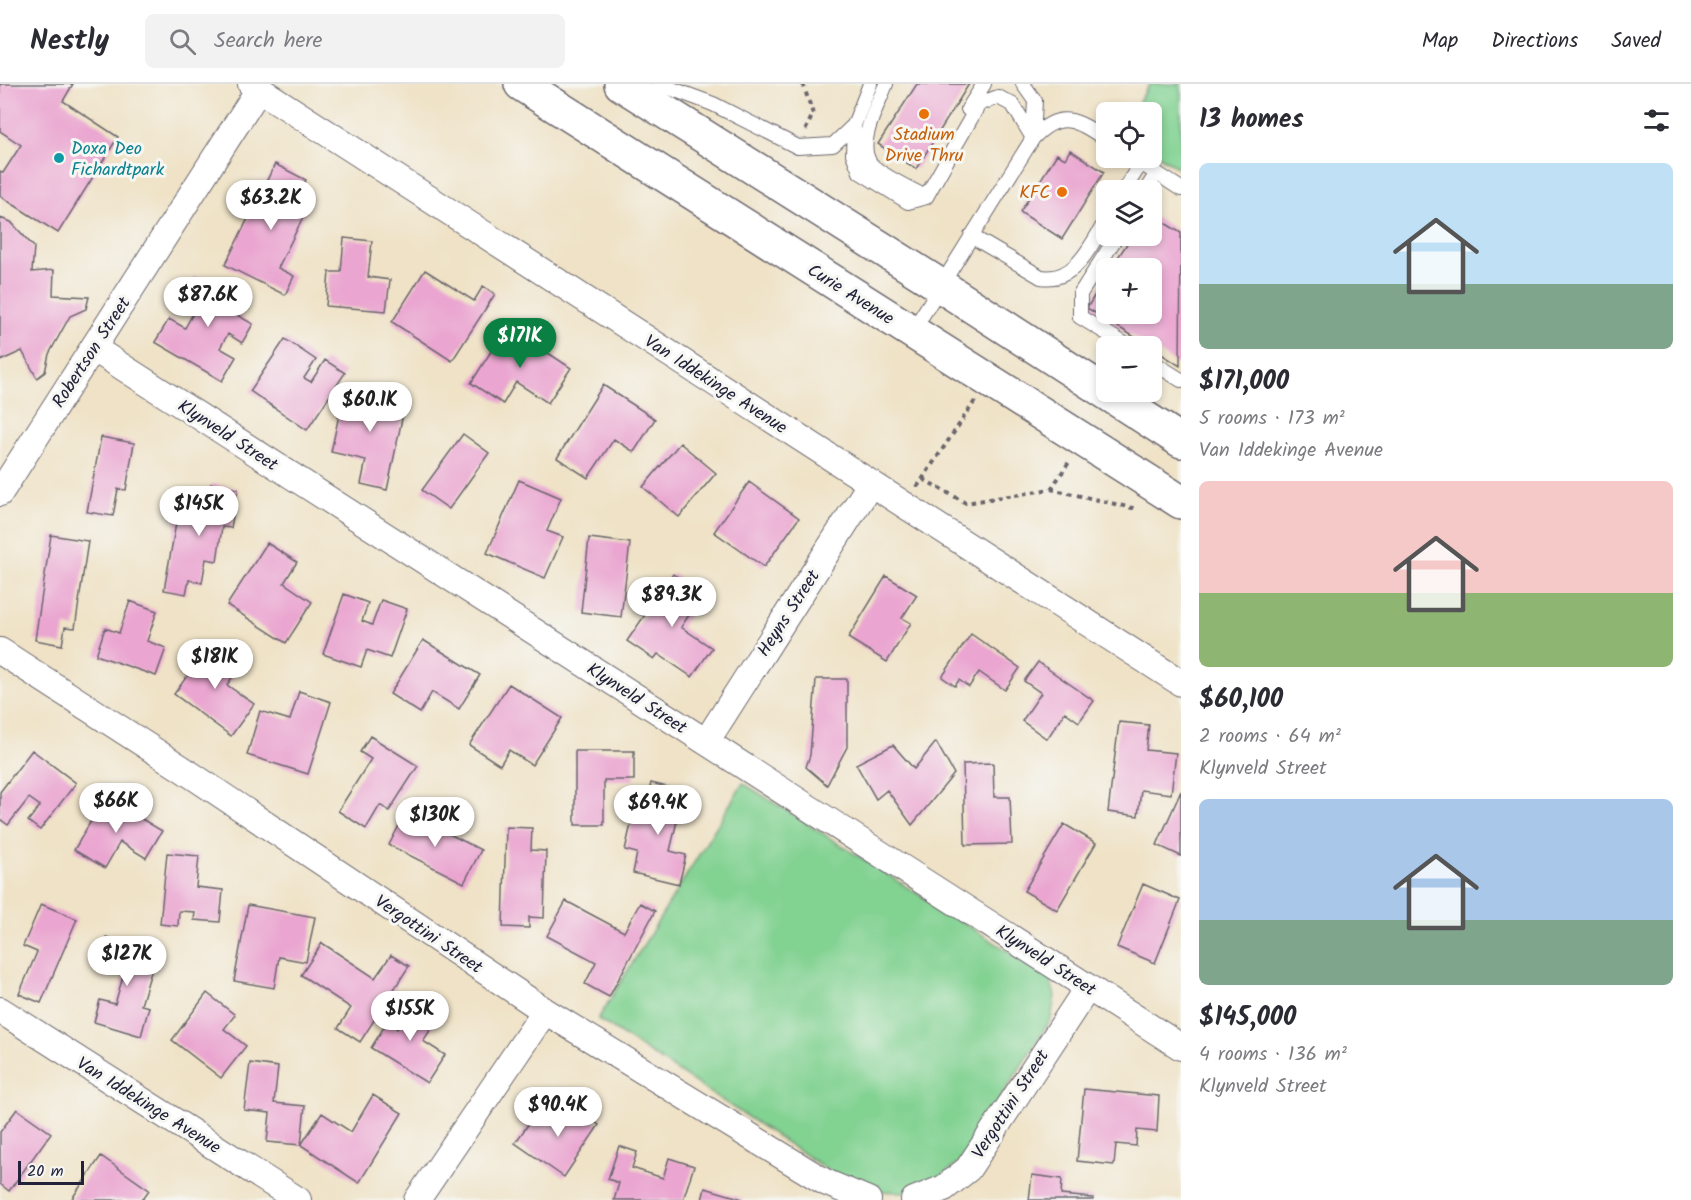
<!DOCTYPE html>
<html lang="en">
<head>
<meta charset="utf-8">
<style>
	:root { --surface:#fff; --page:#f2f2f3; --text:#2b2b33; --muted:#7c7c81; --line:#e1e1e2; --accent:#0b8043 }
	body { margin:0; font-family:Kalam,sans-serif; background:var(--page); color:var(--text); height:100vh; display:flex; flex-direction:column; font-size:22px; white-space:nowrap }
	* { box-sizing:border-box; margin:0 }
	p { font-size:20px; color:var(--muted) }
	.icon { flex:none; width:33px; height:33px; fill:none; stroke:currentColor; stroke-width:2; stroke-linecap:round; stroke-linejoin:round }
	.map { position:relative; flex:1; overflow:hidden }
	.sheet { display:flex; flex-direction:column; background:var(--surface); width:510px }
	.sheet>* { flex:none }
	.tools { position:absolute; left:1096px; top:18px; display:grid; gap:12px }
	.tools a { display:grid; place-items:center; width:66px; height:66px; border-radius:9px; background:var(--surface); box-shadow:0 3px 9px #0003; font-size:30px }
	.scale { position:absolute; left:18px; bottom:15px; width:66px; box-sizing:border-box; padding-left:6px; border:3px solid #22223b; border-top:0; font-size:16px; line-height:21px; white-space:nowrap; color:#22223b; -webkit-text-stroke:4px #f6f6f2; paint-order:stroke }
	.price { position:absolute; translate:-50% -51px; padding:0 14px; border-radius:21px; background:#fff; color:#222; font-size:20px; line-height:39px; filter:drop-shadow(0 2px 3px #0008) }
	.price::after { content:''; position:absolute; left:50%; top:36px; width:18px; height:14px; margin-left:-9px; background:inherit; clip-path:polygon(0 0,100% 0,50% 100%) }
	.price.current { background:var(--accent); color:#fff }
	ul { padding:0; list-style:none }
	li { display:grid; align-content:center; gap:12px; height:318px; padding:0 18px }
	li span { display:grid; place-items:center; height:186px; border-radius:9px; color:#555 }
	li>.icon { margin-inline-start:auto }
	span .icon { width:108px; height:108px; fill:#fffc; stroke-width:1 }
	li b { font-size:26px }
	h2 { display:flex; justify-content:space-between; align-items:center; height:72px; padding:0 18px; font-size:26px }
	header { display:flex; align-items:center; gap:36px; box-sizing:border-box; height:84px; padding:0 30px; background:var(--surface); border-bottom:2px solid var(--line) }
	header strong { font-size:28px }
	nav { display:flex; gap:33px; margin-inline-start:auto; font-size:21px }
	.search { width:420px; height:54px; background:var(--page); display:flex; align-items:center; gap:15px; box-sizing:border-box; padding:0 21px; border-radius:9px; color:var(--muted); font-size:22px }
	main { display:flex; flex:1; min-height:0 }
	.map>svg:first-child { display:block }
	.green { fill:#82d292; stroke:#527a66; stroke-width:1.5 }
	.building { fill:#eaa5d0 }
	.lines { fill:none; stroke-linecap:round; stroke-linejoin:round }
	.lane-casing { stroke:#6a656c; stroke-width:16 }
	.street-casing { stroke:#6a656c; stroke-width:28 }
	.primary-casing { stroke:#6a656c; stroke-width:36 }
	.path { stroke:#6a656c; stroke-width:4; stroke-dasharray:4.5 4.5; stroke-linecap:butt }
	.lane { stroke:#fff; stroke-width:14 }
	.street { stroke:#fff; stroke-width:26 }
	.primary { stroke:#fff; stroke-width:33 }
	.food-dot { fill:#e8710a; stroke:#f6f6f2; stroke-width:2 }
	.culture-dot { fill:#0f9aa8; stroke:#f6f6f2; stroke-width:2 }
	.labels { text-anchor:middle; stroke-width:6; stroke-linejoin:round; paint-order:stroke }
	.food-label { font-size:18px; fill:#c56008; stroke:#f6f6f2 }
	.culture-label { font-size:18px; fill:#0d838f; stroke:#f6f6f2; text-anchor:start }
	.street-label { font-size:18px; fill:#22223b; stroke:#f6f6f2 }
</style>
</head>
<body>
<header>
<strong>Nestly</strong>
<div class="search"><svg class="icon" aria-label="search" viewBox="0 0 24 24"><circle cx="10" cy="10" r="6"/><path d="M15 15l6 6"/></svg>Search here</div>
<nav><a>Map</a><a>Directions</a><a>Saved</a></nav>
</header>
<main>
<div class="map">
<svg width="1181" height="1116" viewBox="0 0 1181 1116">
	<rect width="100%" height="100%" fill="#f6f6f2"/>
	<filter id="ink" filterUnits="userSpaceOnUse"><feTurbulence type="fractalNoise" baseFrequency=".0167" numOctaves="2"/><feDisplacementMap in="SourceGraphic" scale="12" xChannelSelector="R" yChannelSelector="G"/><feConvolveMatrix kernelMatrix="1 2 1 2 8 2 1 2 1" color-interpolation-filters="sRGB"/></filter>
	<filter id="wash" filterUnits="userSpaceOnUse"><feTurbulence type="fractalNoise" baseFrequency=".008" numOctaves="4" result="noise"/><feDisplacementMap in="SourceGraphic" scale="24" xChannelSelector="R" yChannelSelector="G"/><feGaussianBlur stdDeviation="1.35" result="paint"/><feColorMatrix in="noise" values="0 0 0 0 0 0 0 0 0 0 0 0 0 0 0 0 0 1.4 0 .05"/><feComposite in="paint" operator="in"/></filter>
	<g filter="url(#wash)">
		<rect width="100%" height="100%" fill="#efe2c6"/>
		<path class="green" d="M1150 0H1181V86L1152 67V28H1132Z
			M743 699 1049 893 1055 911 1051 935 960 1078 936 1096 906 1108 868 1107 831 1088 598 935Z"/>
		<g id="blocks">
			<path class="building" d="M0 0H73L63 17 118 53 58 149 0 112V87L3 89 21 61 0 47Z
				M917 0H969L916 85 878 60Z
				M1070 66 1104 88 1062 155 1020 128 1057 70 1065 75Z
				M275 80 306 96 299 109 312 115 278 184 294 192 285 211 225 181Z
				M1152 131 1181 149 1180 282 1152 264V262H1149L1087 224 1107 191V230H1152V184H1111L1132 152H1152Z
				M0 134 11 138 34 163 32 188 54 186 53 211 89 213 86 225 70 232 49 270 45 288 37 294 22 267 0 277Z
				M344 154 372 157 368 193 390 196 386 227 326 222 329 188H341Z
				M425 186 474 217 483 202 495 210 452 277 392 238Z
				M196 193 221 208 228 195 248 207 235 230 253 240 242 259 228 250 220 264 236 273 222 297 155 258 169 235 185 244 196 224 183 216Z
				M507 242 571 284 548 319 516 298 503 320 471 299Z
				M285 255 316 276 304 294 311 298 325 276 345 289 307 346 250 307Z
				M603 301 655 335 634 368 614 355 588 394 557 374Z
				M345 303 406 316 387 406 361 400 366 376 331 368Z
				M463 350 489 369 449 425 422 406Z
				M101 353 134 359 126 406 118 405 113 432 87 428Z
				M680 359 716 389 679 433 643 403Z
				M519 396 561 414 547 447 563 453 545 494 487 469Z
				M749 398 799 434 764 483 714 448Z
				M211 400 238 405 231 444 222 443 217 477 206 475 202 499 189 496 186 510 164 506 180 417 207 422Z
				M51 451 88 457 75 544 65 543 62 561 35 556Z
				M589 454 630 459 621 533 581 528Z
				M267 459 297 478 284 499 312 518 286 559 227 521Z
				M673 490 703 510 681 543 712 564 692 593 658 570 654 575 627 557Z
				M886 492 917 511 902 534 911 539 887 578 848 554Z
				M344 510 368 519 362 537 372 541 381 516 407 525 390 574 367 566 361 583 323 570Z
				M130 517 157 527 147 557 166 564 156 592 96 571 105 544 119 549Z
				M971 550 1020 584 1005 606 979 588 969 603 959 596 955 602 942 593Z
				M423 556 480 591 459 625 432 608 420 629 390 610Z
				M212 558 241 580 227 601 254 620 231 652 174 610Z
				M1038 578 1094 617 1079 638 1065 628 1047 655 1022 637 1041 609 1024 597Z
				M816 595H847V663L827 701 806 683 810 671Z
				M509 600 562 634 532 681 509 666 500 681 469 661Z
				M299 607 331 618 308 690 247 671 260 627 290 636Z
				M1119 638 1149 641 1146 666 1176 669 1171 710 1141 706 1138 732 1108 728Z
				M370 652 418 682 389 727 380 721 366 745 338 727 371 675 360 668Z
				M936 658 954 690 912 741 887 706 876 715 856 680 893 661 914 685Z
				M32 666 76 699 40 746 28 737 40 722 29 714 8 741 0 735V708Z
				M575 667H634V696H604V741H575Z
				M993 679 994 713H1010L1012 760 965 761 963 680Z
				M651 699 684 707 670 767 686 771 679 800 633 789 637 769 625 766 632 736 642 738Z
				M1181 707V772L1157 761Z
				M105 713 162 747 146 774 120 758 105 784 74 766Z
				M406 728 481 766 464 799 389 761Z
				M1064 740 1096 759 1057 826 1024 807Z
				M506 743 532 744 531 766 546 767 544 834 529 833V844L503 843Z
				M167 769 199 772 196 803 223 806 220 838 194 836 195 828 179 827 178 842 160 840Z
				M1143 800 1180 816 1155 879 1117 863Z
				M566 817 624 848 640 819 655 827 609 913 585 900 596 878 547 852Z
				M41 820 77 835 41 919 19 910 37 868 23 862Z
				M248 821 315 833 306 878 279 873 274 904 234 897Z
				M106 853 157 868 141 921 149 923 141 952 94 938 100 916 115 920 126 882 99 875Z
				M322 859 375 894 391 871 409 882 360 958 338 944 351 924 301 891Z
				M207 909 235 931 224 945 246 962 221 994 172 956Z
				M400 913 437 936 423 957 445 971 427 999 371 964 387 938 397 945 406 931 394 923Z
				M250 979 278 983 274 1019 305 1022 301 1061 322 1029 351 1048 373 1011 402 1029 359 1099 301 1061 267 1058 270 1029 244 1026Z
				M1084 1005 1159 1012 1157 1048 1137 1046 1136 1062 1116 1060 1114 1081 1077 1077Z
				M563 1017 599 1041 564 1093 515 1059 534 1032 547 1041Z
				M17 1025 51 1049 9 1107 0 1100V1048Z
				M619 1062 637 1068 632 1084 663 1094 669 1074 694 1082 683 1116H614L619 1099 608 1095Z
				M101 1072 149 1106 142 1116H71Z
				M1032 1091 1062 1095 1061 1111 1093 1114V1116H1029Z
				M705 1104 743 1115V1116H702Z"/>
		</g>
	</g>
	<g filter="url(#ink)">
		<use href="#blocks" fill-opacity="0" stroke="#6a656c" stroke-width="1.5"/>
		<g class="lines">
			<g class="lane-casing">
				<path id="lane" d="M659 0 713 20 798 63 833 61 854 41 870 0
					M886 0C878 21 856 59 870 79 877 89 914 107 926 113L927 108
					M1023 0 1035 17 1033 54
					M968 25 984 0
					M854 41 853 70 860 88 908 118 926 113 979 20 998 13 1013 21 1033 54
					M1133 74 1181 105
					M1124 106 1141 79
					M1146 106 1157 89
					M971 152 1041 193C1076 199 1092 159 1107 135
					M1117 152 1080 210V233L1128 262
					M912 248 1033 54C1061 24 1078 37 1107 56
					M1152 278 1181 296"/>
			</g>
			<g class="street-casing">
				<path id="street" d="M251 0 1181 599
					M93 264 1181 963
					M0 409 259 5
					M0 567 184 686 545 927 825 1098 868 1116
					M706 658 871 399
					M0 926 298 1116
					M417 1116 545 927
					M914 1116 944 1104 968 1085 1088 903"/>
			</g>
			<g class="primary-casing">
				<path id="primary" d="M521 0 1181 418
					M621 0 941 202 1181 357"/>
			</g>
			<path class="path" d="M803 0 813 30 805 47
				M923 395 966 419 1051 405 1132 424 1137 423
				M917 403 975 317
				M1051 405 1069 378"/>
			<use href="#lane" class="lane"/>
			<use href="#street" class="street"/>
			<use href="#primary" class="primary"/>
		</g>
	</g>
	<g class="food-dot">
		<circle cx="924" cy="30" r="6"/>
		<circle cx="1062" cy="108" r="6"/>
	</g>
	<circle class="culture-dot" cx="59" cy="74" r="6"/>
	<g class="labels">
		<g class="food-label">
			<text x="924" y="56">Stadium<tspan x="924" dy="21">Drive Thru</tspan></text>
			<text x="1050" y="114" text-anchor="end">KFC</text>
		</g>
		<g class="culture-label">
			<text x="71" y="70">Doxa Deo<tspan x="71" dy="21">Fichardtpark</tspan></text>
		</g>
		<g class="street-label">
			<text transform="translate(851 210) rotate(32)" y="6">Curie Avenue</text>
			<text transform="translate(91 268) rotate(-57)" y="6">Robertson Street</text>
			<text transform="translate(716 300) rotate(33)" y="6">Van Iddekinge Avenue</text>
			<text transform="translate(228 351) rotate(33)" y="6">Klynveld Street</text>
			<text transform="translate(788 529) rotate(-57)" y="6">Heyns Street</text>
			<text transform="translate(637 614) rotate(33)" y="6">Klynveld Street</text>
			<text transform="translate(429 850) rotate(34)" y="6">Vergottini Street</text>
			<text transform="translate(1046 876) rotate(33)" y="6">Klynveld Street</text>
			<text transform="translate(1010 1020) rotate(-57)" y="6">Vergottini Street</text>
			<text transform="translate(149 1021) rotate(32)" y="6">Van Iddekinge Avenue</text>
		</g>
	</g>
</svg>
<div class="tools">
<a><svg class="icon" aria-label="locate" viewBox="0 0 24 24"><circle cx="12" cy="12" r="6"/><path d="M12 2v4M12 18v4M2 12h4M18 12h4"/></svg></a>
<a><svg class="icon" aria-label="layers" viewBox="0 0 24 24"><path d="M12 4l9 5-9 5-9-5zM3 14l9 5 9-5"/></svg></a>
<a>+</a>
<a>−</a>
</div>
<div class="scale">20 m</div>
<b class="price" style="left:271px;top:147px">$63.2K</b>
<b class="price" style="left:208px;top:244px">$87.6K</b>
<b class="price current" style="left:520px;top:285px">$171K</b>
<b class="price" style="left:370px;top:349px">$60.1K</b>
<b class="price" style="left:199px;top:453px">$145K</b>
<b class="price" style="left:672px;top:544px">$89.3K</b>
<b class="price" style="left:215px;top:606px">$181K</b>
<b class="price" style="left:116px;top:750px">$66K</b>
<b class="price" style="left:658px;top:752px">$69.4K</b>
<b class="price" style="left:435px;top:764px">$130K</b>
<b class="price" style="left:127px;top:903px">$127K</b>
<b class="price" style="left:410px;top:958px">$155K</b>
<b class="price" style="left:558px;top:1054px">$90.4K</b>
</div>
<section class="sheet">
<h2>13 homes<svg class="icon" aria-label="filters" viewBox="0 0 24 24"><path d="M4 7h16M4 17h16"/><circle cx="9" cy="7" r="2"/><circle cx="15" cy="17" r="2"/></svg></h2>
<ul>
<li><span style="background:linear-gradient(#bfe0f5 65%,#7fa58c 0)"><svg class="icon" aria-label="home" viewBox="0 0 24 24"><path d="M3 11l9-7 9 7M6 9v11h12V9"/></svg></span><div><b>$171,000</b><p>5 rooms · 173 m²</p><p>Van Iddekinge Avenue</p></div></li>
<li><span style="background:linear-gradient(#f6c9c9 60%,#8fb573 0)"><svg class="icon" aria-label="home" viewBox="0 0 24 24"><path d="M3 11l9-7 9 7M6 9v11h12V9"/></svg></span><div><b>$60,100</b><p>2 rooms · 64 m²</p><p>Klynveld Street</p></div></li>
<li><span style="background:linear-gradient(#a9c7e8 65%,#7fa58c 0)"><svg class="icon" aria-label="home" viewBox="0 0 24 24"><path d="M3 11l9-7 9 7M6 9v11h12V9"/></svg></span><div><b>$145,000</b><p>4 rooms · 136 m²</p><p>Klynveld Street</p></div></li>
</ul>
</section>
</main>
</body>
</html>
